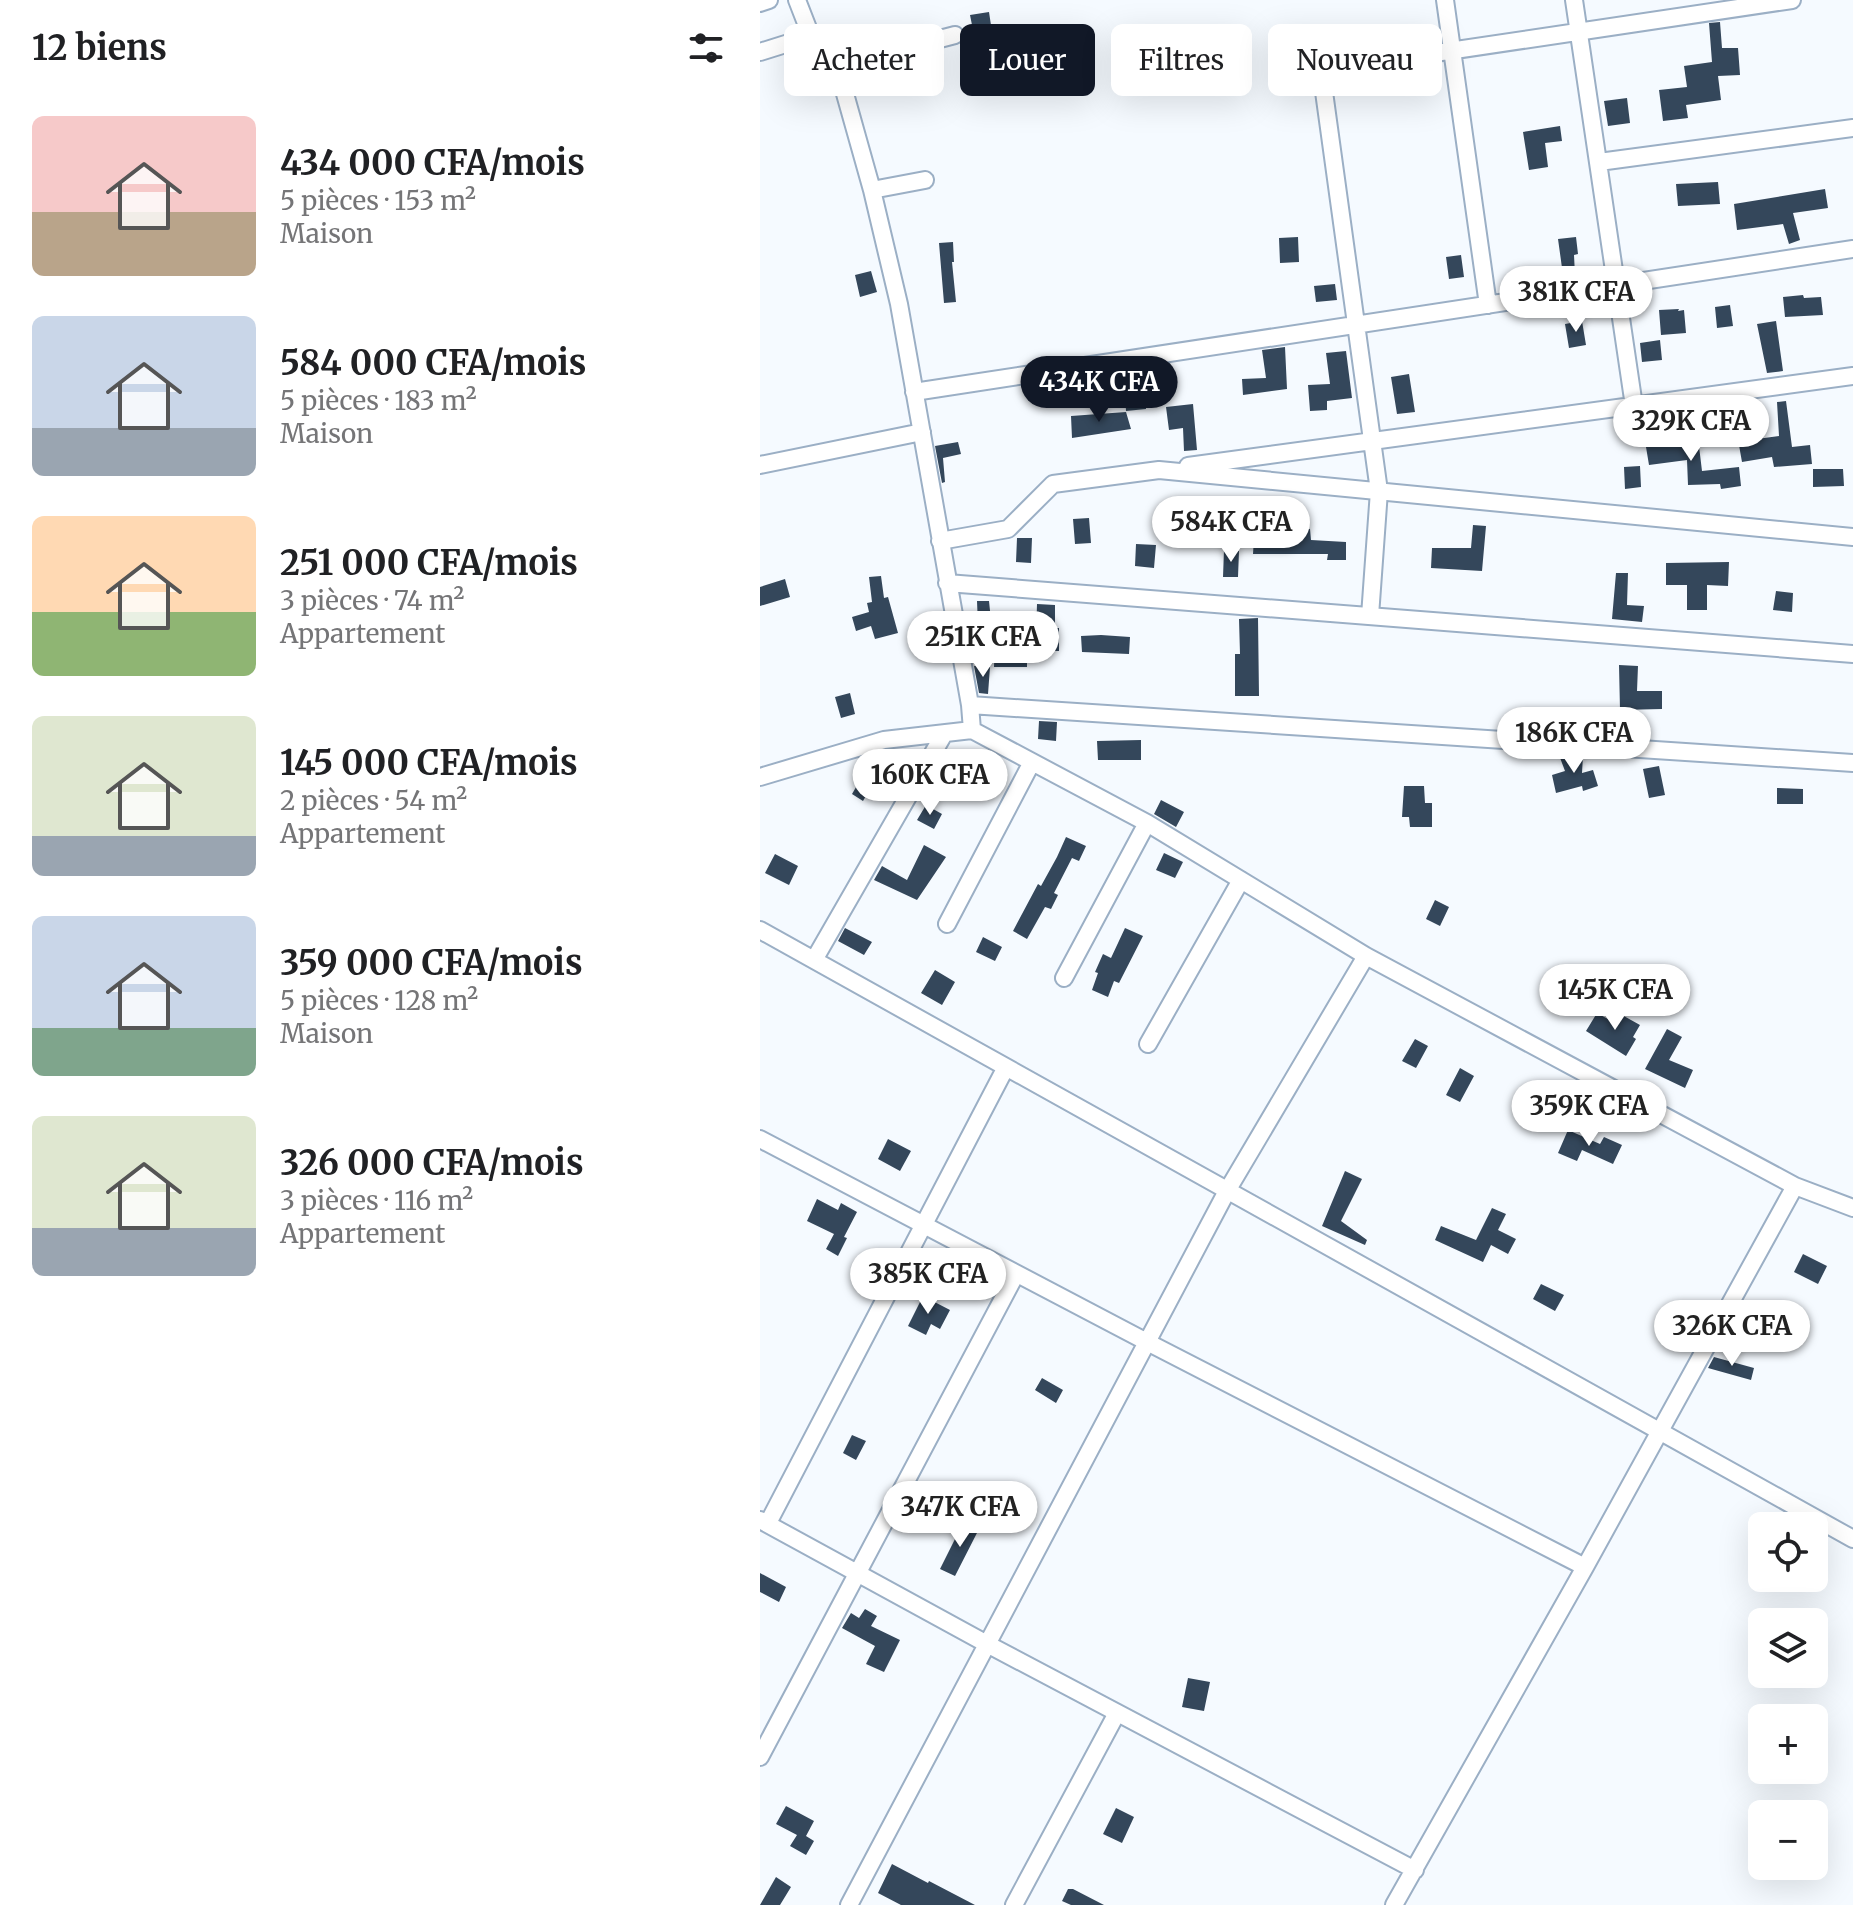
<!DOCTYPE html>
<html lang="fr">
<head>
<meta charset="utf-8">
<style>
	:root { --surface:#fff; --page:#f2f2f2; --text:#202124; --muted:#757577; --accent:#111827 }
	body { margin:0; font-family:Merriweather,serif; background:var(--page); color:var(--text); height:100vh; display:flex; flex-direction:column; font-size:30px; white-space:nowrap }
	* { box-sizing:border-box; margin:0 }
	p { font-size:26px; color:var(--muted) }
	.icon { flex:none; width:44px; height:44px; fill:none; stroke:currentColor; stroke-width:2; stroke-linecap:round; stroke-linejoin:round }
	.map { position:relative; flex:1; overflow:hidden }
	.side { display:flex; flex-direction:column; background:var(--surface); width:760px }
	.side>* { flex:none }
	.guide { position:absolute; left:24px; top:24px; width:760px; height:72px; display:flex; gap:16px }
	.buttons { position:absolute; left:988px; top:1512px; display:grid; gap:16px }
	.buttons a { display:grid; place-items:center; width:80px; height:80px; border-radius:12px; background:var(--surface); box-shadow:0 8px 32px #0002; font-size:40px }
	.price { position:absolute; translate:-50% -68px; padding:0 18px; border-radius:28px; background:#fff; color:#222; font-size:26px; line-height:52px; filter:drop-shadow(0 2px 4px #0008) }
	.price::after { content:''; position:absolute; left:50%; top:48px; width:24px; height:18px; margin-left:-12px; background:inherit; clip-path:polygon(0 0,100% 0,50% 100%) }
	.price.selected { background:var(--accent); color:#fff }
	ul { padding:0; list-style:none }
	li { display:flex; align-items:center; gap:24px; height:200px; padding:0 32px }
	li span { display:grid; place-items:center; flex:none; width:224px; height:160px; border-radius:12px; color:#555 }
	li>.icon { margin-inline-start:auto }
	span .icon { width:96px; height:96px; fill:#fffc; stroke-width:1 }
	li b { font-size:34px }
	h2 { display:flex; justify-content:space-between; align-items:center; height:96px; padding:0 32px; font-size:34px }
	.pill { padding:0 28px; border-radius:12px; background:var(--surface); box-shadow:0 8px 32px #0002; font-size:28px; line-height:72px }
	.pill.selected { background:var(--accent); color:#fff }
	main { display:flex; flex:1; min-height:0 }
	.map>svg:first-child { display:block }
	.building { fill:#34475b }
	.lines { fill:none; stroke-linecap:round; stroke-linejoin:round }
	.minor-casing { stroke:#9bafc5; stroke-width:20 }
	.minor { stroke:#fff; stroke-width:16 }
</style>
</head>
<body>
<main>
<section class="side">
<h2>12 biens<svg class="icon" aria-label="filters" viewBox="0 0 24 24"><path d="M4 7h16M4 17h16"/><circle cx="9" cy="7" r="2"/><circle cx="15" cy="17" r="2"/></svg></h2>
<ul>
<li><span style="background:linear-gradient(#f6c9c9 60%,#b9a48a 0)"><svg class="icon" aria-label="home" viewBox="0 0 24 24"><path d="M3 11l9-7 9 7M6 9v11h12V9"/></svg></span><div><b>434 000 CFA/mois</b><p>5 pièces · 153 m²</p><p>Maison</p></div></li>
<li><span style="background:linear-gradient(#c9d6e8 70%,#9aa5b1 0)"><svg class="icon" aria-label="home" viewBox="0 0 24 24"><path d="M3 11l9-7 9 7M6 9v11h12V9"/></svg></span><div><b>584 000 CFA/mois</b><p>5 pièces · 183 m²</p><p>Maison</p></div></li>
<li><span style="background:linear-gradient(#ffd9b3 60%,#8fb573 0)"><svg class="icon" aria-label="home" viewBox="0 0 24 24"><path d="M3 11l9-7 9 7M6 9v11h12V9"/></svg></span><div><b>251 000 CFA/mois</b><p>3 pièces · 74 m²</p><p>Appartement</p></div></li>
<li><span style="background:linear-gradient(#dfe7d0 75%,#9aa5b1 0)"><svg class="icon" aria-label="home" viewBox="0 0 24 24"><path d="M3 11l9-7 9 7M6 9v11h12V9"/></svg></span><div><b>145 000 CFA/mois</b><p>2 pièces · 54 m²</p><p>Appartement</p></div></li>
<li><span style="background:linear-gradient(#c9d6e8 70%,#7fa58c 0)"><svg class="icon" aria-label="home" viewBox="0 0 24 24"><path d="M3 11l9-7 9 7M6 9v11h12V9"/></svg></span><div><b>359 000 CFA/mois</b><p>5 pièces · 128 m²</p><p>Maison</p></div></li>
<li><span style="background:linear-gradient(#dfe7d0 70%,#9aa5b1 0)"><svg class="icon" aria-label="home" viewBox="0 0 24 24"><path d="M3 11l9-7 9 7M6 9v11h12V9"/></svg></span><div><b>326 000 CFA/mois</b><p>3 pièces · 116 m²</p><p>Appartement</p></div></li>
</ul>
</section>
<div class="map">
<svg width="1093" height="1905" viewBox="0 0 1093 1905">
	<rect width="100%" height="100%" fill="#f5faff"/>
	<path class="building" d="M229 12 232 32 214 35 210 15Z
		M960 22 962 48H978L980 75 958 76 961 100 926 105 928 118 903 121 899 90 927 87 924 66 952 62 949 23Z
		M240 48 244 88 232 90 226 50Z
		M867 98 870 123 848 126 844 101Z
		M800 126 802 141 785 143 788 167 769 170 763 132Z
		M958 182 960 204 918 206 916 184Z
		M1065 189 1068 208 1033 213 1040 240 1029 244 1023 224 977 230 974 204Z
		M538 237 539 262 520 263 519 238Z
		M816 237 818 254 814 255 815 275H803L798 239Z
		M193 242 194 262H192L196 302 184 303 179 243Z
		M701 255 704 277 689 279 686 257Z
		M111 271 117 292 100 297 95 275Z
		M575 284 577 300 556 302 554 286Z
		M1043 295 1044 298 1061 297 1063 315 1025 317 1023 297Z
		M970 305 973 326 957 328 955 307Z
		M919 309 918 311 924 310 926 333 901 335 899 310Z
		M822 321 826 345 809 348 805 324Z
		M1016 321 1023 371 1007 373 997 324Z
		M900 340 902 360 882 362 880 343Z
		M525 347 527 389 483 395 482 379 506 378 502 350Z
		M586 351 592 398 567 401V410L550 411 548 385 570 384 566 353Z
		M649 374 655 412 637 414 631 377Z
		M385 391 386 409 366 411 365 393Z
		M1026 401 1032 447 1050 445 1052 464 1014 467 1012 457 982 462 977 434 996 431 997 439 1019 436 1017 402Z
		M433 404 437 450 424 451 423 428 409 430 406 407Z
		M366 412 371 429 312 438 311 416Z
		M904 438V443L938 438 942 471 979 467 981 486 961 489 960 484 928 485 927 460 889 465 885 441Z
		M198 442 201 454 183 458 185 482 182 483 175 446Z
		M880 466 881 487 865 489 864 467Z
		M1053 469H1083L1084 486 1053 487Z
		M329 518 331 543 315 544 313 519Z
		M713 525 726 526 722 571 671 568 672 548H711Z
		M550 529 551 540 586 542V560H567L568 554H493L494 538 529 539V530Z
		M257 538H272L271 563 256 562Z
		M376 544 396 545 394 568 375 566Z
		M464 550 479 551 478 577H463Z
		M969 562 968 586 947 585V610H927V585H906V563Z
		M856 573H868L867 605 884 606 882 622 852 619Z
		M121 576 124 598 128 597 138 633 115 639 111 626 96 631 92 617 109 612 107 603 112 602 109 577Z
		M25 579 30 597 0 606V587Z
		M1016 591 1033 593 1032 612 1013 610Z
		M217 601H229L232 630 250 631V635H276L277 604 295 605V628H299V651H267V667H234L235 642H213L212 626H218Z
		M498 618 499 696H475V654H480L479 619Z
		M341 635 370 637 369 654 322 652 321 636Z
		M859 665 878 666 877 691H902V709L860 710Z
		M214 666 230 667 228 694 219 693Z
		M90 693 95 714 81 718 75 697Z
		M279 721 297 722 296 741 278 739Z
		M381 740V760H338L337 741Z
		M799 755 823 756 822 773 833 770 838 786 823 791 822 786 796 793 792 775 805 771Z
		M109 765 114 782 103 801 92 794Z
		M899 766 905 795 889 798 883 769Z
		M644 786H664L665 803H672V827H650L649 817H642Z
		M1017 788 1043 789V804H1017Z
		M401 800 424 812 416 827 394 814Z
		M166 805 182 814 174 829 157 820Z
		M306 837 326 846 319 861 312 858 294 893 298 895 291 909 285 907 267 939 253 931 278 884 281 886 297 857Z
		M164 845 186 857 157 900 114 880 122 866 147 880Z
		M404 853 423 862 415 878 396 870Z
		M15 854 38 866 29 885 5 873Z
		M675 900 689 907 680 926 666 919Z
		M85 928 112 942 104 955 78 941Z
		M365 928 383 936 359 983 354 981 348 997 332 990 338 973 335 972 343 954 351 958Z
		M223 937 242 947 235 961 216 952Z
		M175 970 195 982 182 1005 161 993Z
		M837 1013 857 1024 862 1015 880 1025 873 1037 876 1039 866 1056 826 1031Z
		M907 1029 922 1037 909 1060 933 1070 925 1088 885 1069Z
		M655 1039 668 1046 656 1068 642 1061Z
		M700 1068 714 1076 700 1102 686 1095Z
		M808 1130 840 1144 844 1137 862 1145 853 1164 822 1150 817 1161 798 1153Z
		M128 1139 151 1151 140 1171 118 1159Z
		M585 1171 602 1179 581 1221 607 1240 605 1245 562 1226Z
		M57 1199 78 1210 81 1203 97 1212 84 1237 87 1238 78 1256 66 1249 74 1234 47 1221Z
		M732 1208 746 1214 738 1230 756 1239 748 1254 731 1245 723 1262 675 1240 681 1226 716 1240Z
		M1043 1254 1067 1266 1058 1284 1034 1272Z
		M781 1284 804 1295 795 1311 773 1299Z
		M163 1296 190 1310 180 1329 171 1324 166 1335 148 1326Z
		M954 1357 994 1368 991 1380 948 1368Z
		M282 1378 303 1390 296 1403 275 1390Z
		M92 1435 106 1441 96 1460 83 1453Z
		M204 1521 219 1529 195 1576 180 1569Z
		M0 1573 26 1587 19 1602 0 1592Z
		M105 1609 117 1616 111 1626 140 1640 124 1672 106 1664 115 1646 82 1628 91 1613 99 1618Z
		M428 1678 450 1682 444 1711 422 1707Z
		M26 1806 54 1821 46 1836 54 1841 46 1855 30 1846 37 1835 16 1824Z
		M356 1808 374 1817 362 1843 343 1834Z
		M132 1864 168 1883 169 1881 215 1905H141L118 1893Z
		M16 1877 31 1887 20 1905H0Z
		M308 1889H313L344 1905H311L302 1901Z"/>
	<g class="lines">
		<g class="minor-casing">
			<path id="minor" d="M37 0 51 36 73 51 112 190 139 304 210 705 212 730 387 823 606 956 1035 1186 1093 1208
				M685 0 728 305
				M814 0 874 406
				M0 3 9 0
				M0 52 51 36
				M77 66 195 35
				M839 162 1093 128
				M112 190 165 180
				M154 392 1093 249
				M0 465 162 432
				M428 466 1093 376
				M180 541 248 529 293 484 399 470 1093 537
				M187 583 1093 654
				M610 616 619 491 561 70 1032 0
				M210 705 1093 763
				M0 777 124 740 212 730
				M187 924 272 762
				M0 930 1093 1539
				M54 960 184 734
				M304 978 387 823
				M388 1044 481 880
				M0 1139 387 1342 825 1567
				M0 1520 227 1644 655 1870
				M8 1523 246 1067
				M0 1757 256 1274
				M89 1905 467 1191 606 956
				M254 1905 357 1713
				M634 1905 825 1567 1035 1186"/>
		</g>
		<use href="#minor" class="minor"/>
	</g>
</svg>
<div class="buttons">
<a><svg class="icon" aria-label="locate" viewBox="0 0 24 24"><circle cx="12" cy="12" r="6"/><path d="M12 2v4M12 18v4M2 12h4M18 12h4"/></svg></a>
<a><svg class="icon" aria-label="layers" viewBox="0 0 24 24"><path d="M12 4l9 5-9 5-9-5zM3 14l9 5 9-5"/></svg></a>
<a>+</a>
<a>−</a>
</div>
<b class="price" style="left:816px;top:334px">381K CFA</b>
<b class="price selected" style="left:339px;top:424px">434K CFA</b>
<b class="price" style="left:931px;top:463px">329K CFA</b>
<b class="price" style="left:471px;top:564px">584K CFA</b>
<b class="price" style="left:223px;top:679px">251K CFA</b>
<b class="price" style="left:814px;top:775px">186K CFA</b>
<b class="price" style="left:170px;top:817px">160K CFA</b>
<b class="price" style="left:855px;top:1032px">145K CFA</b>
<b class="price" style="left:829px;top:1148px">359K CFA</b>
<b class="price" style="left:168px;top:1316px">385K CFA</b>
<b class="price" style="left:972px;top:1368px">326K CFA</b>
<b class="price" style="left:200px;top:1549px">347K CFA</b>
<div class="guide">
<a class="pill">Acheter</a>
<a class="pill selected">Louer</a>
<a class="pill">Filtres</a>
<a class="pill">Nouveau</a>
</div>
</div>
</main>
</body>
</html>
